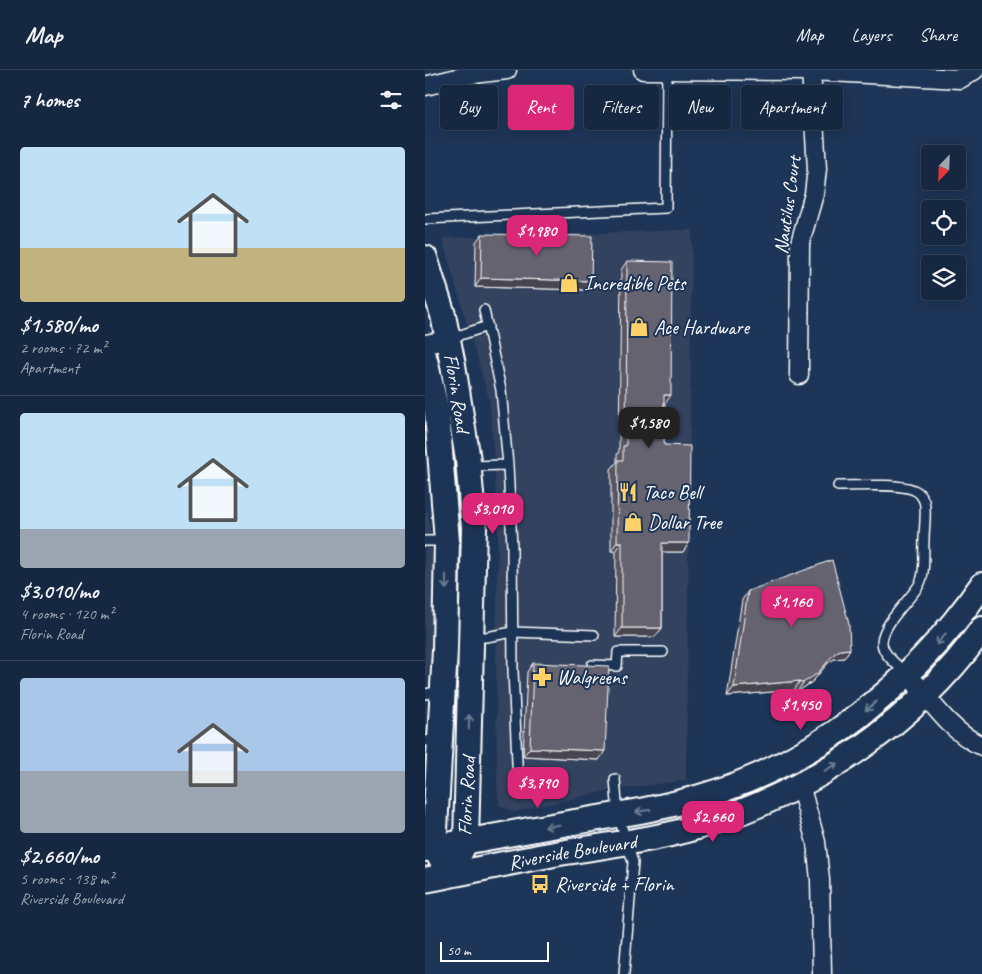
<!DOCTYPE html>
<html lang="en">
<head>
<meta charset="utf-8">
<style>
	:root { --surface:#162841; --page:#1f3048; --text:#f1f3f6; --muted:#9ea6b1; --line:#35445a; --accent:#db2777 }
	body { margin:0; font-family:Caveat,sans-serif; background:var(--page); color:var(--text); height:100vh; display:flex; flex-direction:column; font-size:19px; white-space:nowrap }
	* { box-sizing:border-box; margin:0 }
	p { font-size:16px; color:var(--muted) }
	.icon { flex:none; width:28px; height:28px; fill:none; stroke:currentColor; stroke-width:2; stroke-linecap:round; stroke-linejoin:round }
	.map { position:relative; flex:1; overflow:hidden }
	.details { display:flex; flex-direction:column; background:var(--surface); width:425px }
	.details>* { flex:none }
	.hud { position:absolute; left:15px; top:15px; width:466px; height:45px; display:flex; gap:10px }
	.needle { width:32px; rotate:203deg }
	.tools { position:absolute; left:496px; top:75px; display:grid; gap:10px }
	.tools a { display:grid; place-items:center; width:45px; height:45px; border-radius:5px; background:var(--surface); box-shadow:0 2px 12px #0003,0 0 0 1px var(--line); font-size:25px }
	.scale { position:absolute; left:15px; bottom:12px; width:109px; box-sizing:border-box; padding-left:5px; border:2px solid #fff; border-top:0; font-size:14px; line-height:18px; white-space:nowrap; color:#fff; -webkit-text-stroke:4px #1d3557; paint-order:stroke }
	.price { position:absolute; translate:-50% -42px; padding:0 11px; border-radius:10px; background:var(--accent); color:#fff; font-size:16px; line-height:32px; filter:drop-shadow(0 1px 2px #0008) }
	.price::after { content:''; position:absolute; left:50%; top:30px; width:15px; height:11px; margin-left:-8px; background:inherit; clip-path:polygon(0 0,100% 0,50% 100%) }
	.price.active { background:#222; color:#fff }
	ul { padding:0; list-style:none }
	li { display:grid; align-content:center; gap:10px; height:265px; padding:0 20px }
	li+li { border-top:1px solid var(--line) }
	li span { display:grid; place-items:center; height:155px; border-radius:5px; color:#555 }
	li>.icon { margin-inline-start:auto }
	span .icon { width:90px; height:90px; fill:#fffc; stroke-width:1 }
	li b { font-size:21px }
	h2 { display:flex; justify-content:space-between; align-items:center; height:60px; padding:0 20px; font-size:21px }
	.pill { padding:0 18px; border-radius:5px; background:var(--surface); box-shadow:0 2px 12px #0003,0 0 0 1px var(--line); font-size:18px; line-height:45px }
	.pill.active { background:var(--accent); color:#fff }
	header { display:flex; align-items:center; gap:30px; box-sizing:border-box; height:70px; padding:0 25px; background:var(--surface); border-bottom:1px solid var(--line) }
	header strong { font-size:24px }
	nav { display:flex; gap:28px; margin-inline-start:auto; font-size:18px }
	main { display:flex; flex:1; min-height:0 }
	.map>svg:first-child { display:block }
	.built { fill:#33435f }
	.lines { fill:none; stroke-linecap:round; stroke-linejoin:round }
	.lane-casing { stroke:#fff; stroke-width:12 }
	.street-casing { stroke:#fff; stroke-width:21 }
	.secondary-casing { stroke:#fff; stroke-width:28 }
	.lane { stroke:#1d3557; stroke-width:9 }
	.street { stroke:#1d3557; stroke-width:18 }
	.secondary { stroke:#1d3557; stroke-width:24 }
	.wall { fill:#585561; stroke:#fff }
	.shaded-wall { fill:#47454f; stroke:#fff }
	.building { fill:#666371; stroke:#fff }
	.oneway { stroke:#6c7c92 }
	.labels { text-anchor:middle; stroke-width:4; stroke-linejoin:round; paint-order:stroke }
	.street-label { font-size:20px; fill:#fff; stroke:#1d3557 }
	.poi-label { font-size:20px; fill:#fff; stroke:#1d3557; text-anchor:start }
</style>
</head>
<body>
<header>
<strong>Map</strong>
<nav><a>Map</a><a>Layers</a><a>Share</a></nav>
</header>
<main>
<section class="details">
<h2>7 homes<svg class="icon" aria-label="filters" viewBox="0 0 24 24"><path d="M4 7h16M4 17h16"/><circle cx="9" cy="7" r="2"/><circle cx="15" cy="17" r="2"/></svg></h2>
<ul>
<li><span style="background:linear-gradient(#bfe0f5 65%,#c2b280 0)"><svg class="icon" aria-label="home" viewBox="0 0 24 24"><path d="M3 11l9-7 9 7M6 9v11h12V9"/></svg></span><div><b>$1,580/mo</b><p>2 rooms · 72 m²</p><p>Apartment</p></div></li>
<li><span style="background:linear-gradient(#bfe0f5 75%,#9aa5b1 0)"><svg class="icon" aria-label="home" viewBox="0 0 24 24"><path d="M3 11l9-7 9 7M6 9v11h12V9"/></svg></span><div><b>$3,010/mo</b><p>4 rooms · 120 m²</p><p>Florin Road</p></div></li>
<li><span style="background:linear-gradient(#a9c7e8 60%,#9aa5b1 0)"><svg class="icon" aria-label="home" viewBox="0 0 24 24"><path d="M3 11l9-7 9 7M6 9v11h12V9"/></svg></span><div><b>$2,660/mo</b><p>5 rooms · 138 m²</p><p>Riverside Boulevard</p></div></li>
</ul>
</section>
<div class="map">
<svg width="557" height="904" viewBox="0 0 557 904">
	<rect width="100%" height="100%" fill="#1d3557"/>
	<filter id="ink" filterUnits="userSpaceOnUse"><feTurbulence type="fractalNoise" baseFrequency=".02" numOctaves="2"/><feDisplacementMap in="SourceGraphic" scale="10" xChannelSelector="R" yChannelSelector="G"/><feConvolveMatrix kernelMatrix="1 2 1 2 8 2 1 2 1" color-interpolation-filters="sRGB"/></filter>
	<g filter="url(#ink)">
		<path class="built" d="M267 160 261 710 177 722 89 742 74 735 72 714 71 598 73 455 65 332 17 168Z
			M3 441 15 551 0 613V442Z"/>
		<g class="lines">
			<g class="lane-casing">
				<path id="lane" d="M0 149 241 138 242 0
					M59 240 76 320 83 395 87 477 88 600 93 715
					M23 269 63 256
					M44 396 83 395
					M413 416C432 416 473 413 489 420 494 422 497 426 499 431 502 439 499 459 499 469 498 483 501 503 494 515 484 531 458 553 457 572 457 584 472 595 480 602
					M47 435H85
					M0 471H22
					M46 567H61L88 562 169 565
					M167 595 192 596 193 582H238
					M0 624 17 621
					M0 671 15 669
					M190 709 193 745 208 792 199 904"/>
			</g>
			<g class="street-casing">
				<path id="street" d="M218 0 386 1 535 9 550 0
					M0 16 48 4 82 0
					M0 274 23 270
					M374 305 375 173 389 124 392 99 386 0
					M483 604C505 630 525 662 557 676
					M375 715 391 772 395 810 397 904"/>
			</g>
			<g class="secondary-casing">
				<g id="secondary">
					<path id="s1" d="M0 188 18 245 28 295 43 390 49 458 41 771 34 785"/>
					<path d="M0 290 12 343 22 471 20 580 9 777 17 791"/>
					<path d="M0 779C50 770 99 761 149 752 191 745 234 739 275 727 392 693 488 614 557 515"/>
					<path id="s2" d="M0 810C47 801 94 790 141 782 189 774 238 769 285 753 390 719 493 650 557 559"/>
				</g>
			</g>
			<use href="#lane" class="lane"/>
			<use href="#street" class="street"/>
			<use href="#secondary" class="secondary"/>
		</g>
		<path class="wall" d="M57 164 166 211 160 220 50 217 51 172Z
			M202 191 240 334 239 375 264 473 258 482H237V558L230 567H190L191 481H186V399L192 392V385L194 381 196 200Z
			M323 521 425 579 419 588 409 589 403 593 387 612 372 622 369 620 302 626 317 530Z
			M108 593 174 690 98 686 102 602Z"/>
		<path class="shaded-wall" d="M56 208 166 211 160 220 50 217Z
			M239 325H246L240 334H233Z
			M192 472H197L191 481H186Z
			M237 473H264L258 482H231Z
			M197 558H237L230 567H190Z
			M425 579 419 588 409 589 403 593 387 612 372 622 378 613 409 584 415 580Z
			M375 611 369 620 302 626 309 617Z
			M105 678 180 681 174 690 98 686Z"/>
		<path class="building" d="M57 164 167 166 166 211 56 208Z
			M202 191 247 192 246 325H239V375L265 376 264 473H237V558H197V472H192L193 390H198V376H201Z
			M407 490 424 554 425 579 415 580 409 584 393 603 378 613 375 611 309 617 323 521Z
			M108 593 184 596 180 681 105 678Z"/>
		<defs><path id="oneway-shaft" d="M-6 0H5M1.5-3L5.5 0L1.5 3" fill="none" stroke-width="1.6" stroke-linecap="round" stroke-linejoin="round" transform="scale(1.25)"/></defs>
		<g class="oneway">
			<use href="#oneway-shaft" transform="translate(21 512) rotate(91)"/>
			<use href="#oneway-shaft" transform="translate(516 569) rotate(130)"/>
			<use href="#oneway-shaft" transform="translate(446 636) rotate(141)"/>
			<use href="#oneway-shaft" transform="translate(44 652) rotate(-89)"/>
			<use href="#oneway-shaft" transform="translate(406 697) rotate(-31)"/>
			<use href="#oneway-shaft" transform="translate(218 741) rotate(170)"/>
			<use href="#oneway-shaft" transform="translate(127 756) rotate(170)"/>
		</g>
	</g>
	<defs>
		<g id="shop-bare" transform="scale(1.5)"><path d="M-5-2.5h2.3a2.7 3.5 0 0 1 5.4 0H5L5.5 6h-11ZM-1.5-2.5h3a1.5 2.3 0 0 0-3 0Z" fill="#ffd166" stroke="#1d3557" stroke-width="2.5" paint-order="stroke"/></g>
		<g id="restaurant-bare" transform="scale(1.5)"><path d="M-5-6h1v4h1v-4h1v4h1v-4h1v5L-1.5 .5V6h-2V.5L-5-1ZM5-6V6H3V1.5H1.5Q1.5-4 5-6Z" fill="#ffd166" stroke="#1d3557" stroke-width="2.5" paint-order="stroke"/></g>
		<g id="pharmacy-bare" transform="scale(1.5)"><path d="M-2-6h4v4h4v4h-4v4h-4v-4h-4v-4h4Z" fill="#ffd166" stroke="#1d3557" stroke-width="2.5" paint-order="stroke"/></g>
		<g id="bus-bare" transform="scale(1.5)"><path d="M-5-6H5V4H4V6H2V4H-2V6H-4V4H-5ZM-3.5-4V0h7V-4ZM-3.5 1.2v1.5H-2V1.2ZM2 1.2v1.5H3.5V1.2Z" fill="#ffd166" stroke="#1d3557" stroke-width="2.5" paint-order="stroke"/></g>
	</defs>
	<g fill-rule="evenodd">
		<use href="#shop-bare" x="144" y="213"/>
		<use href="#shop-bare" x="214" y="257"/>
		<use href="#restaurant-bare" x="203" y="422"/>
		<use href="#shop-bare" x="208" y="452"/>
		<use href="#pharmacy-bare" x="117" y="607"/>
		<use href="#bus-bare" x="115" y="814"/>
	</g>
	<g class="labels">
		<g class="street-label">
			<text transform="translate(362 135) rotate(-82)" y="7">Nautilus Court</text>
			<text dy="7" stroke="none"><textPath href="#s1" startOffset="139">Florin Road</textPath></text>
			<text transform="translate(41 726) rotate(-87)" y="7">Florin Road</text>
			<text dy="7" stroke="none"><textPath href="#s2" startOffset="150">Riverside Boulevard</textPath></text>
		</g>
		<g class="poi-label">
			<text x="159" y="220">Incredible Pets</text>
			<text x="229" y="264">Ace Hardware</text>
			<text x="218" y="429">Taco Bell</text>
			<text x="223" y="459">Dollar Tree</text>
			<text x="132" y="614">Walgreens</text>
			<text x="130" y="821">Riverside + Florin</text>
		</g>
	</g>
</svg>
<div class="tools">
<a><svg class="needle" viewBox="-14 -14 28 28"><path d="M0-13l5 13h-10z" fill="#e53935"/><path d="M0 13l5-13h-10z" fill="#9ea6b1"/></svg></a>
<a><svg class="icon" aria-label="locate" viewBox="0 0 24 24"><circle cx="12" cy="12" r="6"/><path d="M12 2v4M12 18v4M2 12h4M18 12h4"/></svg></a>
<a><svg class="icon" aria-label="layers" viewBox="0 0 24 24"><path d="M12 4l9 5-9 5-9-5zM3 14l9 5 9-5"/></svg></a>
</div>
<div class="scale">50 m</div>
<b class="price" style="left:112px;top:187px">$1,980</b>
<b class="price active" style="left:224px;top:379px">$1,580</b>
<b class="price" style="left:68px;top:465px">$3,010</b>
<b class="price" style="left:367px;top:558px">$1,160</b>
<b class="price" style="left:376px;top:661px">$1,450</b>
<b class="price" style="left:113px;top:739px">$3,790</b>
<b class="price" style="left:288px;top:773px">$2,660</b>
<div class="hud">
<a class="pill">Buy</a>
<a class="pill active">Rent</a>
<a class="pill">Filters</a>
<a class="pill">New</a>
<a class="pill">Apartment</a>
</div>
</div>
</main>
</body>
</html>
